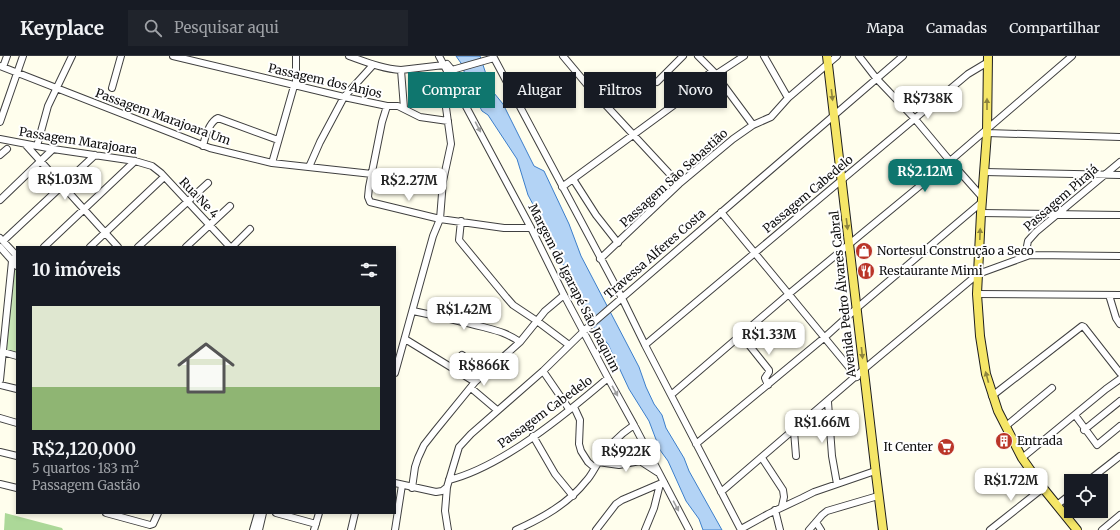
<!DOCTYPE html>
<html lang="pt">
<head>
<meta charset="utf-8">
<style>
	:root { --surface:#171b24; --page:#20242c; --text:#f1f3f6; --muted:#9ea1a6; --line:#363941; --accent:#0f766e }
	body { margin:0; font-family:Merriweather,serif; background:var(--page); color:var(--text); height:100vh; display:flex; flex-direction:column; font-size:15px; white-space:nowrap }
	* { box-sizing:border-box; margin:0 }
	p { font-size:13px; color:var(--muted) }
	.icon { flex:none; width:22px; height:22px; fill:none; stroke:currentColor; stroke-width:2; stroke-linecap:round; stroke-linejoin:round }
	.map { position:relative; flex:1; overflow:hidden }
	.sheet { position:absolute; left:16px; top:190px; width:380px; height:268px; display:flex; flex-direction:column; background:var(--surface); border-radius:0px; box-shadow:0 2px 6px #0003 }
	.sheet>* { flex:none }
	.hud { position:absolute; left:408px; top:16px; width:380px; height:36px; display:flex; gap:8px }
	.fabs { position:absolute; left:1064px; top:418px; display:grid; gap:8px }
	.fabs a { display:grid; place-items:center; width:44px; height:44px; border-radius:0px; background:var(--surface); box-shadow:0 2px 6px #0003; font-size:20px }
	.price { position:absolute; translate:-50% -34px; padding:0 9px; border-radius:8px; background:#fff; color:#222; font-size:13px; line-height:26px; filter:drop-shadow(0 1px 2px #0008) }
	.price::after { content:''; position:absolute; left:50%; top:24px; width:12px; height:9px; margin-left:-6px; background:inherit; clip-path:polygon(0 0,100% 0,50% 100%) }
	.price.active { background:var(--accent); color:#fff }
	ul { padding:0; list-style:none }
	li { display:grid; align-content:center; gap:8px; height:212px; padding:0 16px }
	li+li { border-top:1px solid var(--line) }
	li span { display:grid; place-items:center; height:124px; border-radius:0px; color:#555 }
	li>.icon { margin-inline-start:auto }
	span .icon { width:72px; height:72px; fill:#fffc; stroke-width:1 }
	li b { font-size:17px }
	h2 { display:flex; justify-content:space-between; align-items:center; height:48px; padding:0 16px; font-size:17px }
	.tag { padding:0 14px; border-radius:0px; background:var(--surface); box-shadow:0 2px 6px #0003; font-size:14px; line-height:36px }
	.tag.active { background:var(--accent); color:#fff }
	header { display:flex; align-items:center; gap:24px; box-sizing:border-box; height:56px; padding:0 20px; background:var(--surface); border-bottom:1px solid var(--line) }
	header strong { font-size:19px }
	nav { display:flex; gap:22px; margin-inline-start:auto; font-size:14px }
	.search { width:280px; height:36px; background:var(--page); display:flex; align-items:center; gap:10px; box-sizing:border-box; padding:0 14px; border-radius:0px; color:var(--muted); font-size:15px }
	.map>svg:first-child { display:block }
	.green { fill:#cae8b8 }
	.forest { fill:#acd898 }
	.water { fill:#b3d3f5; stroke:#3c7eca }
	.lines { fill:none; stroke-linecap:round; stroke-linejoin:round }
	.minor-casing { stroke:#404040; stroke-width:8 }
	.major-casing { stroke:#1e1e1e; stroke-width:10 }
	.minor { stroke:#fff; stroke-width:6 }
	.major { stroke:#f5e667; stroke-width:8 }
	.oneway { fill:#8d843e }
	.oneway2 { fill:#9e9e9e }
	.labels { text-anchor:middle; stroke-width:4; stroke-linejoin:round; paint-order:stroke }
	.street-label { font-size:12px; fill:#0d0d0d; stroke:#fff }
	.poi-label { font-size:12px; fill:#0d0d0d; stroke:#fff; text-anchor:start }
</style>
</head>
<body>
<header>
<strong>Keyplace</strong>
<div class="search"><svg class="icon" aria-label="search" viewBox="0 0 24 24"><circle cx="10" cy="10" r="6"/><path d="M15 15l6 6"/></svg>Pesquisar aqui</div>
<nav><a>Mapa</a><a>Camadas</a><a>Compartilhar</a></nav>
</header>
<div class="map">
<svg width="1120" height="474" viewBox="0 0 1120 474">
	<rect width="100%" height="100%" fill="#fffeed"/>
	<path class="green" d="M14 205 17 208V299L5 296Z"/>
	<path class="forest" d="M5 457 62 472 63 474H4Z"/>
	<path class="water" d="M456 0H480L487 21 494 37 503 48 534 110 544 115 569 168 581 200 639 311 646 331 654 348 662 359 666 372 684 402 689 415 722 474H703L699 463 686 445 668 405 660 394 649 365 629 333 608 288 594 272 590 260 581 246 580 238 575 228 545 179 543 167 528 139 517 103 488 59 482 55 466 25 463 10Z"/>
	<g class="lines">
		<g class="minor-casing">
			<path id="minor" d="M173 0 344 41 387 50H398L420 61 448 65
				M296 0V30
				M349 0C366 6 383 13 401 14L444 9
				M439 0 531 172 564 239 608 322 634 369 689 474
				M493 0 622 242 645 289 741 474
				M563 0 589 31 679 128
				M698 0 713 15 753 69
				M764 0 788 42
				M859 0 876 22 915 63 950 105 982 141
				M447 8 452 14 494 2
				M0 10 210 92 272 107 372 118
				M3 11 7 0
				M401 14 404 52
				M715 19 744 0
				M657 26 683 0
				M112 32 121 0
				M387 50 382 66 369 131 368 141 370 146 440 163 504 172H531
				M0 66 23 0
				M987 77 1120 81
				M0 83 53 93 135 105 152 110 161 117 230 191
				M25 88 118 191
				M37 90 48 50 72 0
				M203 90C205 81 209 66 218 62L278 84
				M0 99 7 93
				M272 107 294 30
				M309 111 320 86 344 41 373 9
				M985 116 1120 119
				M573 123 596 159 618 187
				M562 131 678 46 712 15
				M0 144 53 93
				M721 156 857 321
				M981 157 1120 159
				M461 165 459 184 506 241 513 249 537 265 569 289
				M0 182 17 200
				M3 185 95 99
				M0 191 17 210
				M44 191 135 105
				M90 191 164 121
				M138 191 208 127
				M186 191 230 150
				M232 191 250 173
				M1030 199 1027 190 1028 185 1036 176 1120 106
				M600 203 679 128 733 83 753 69 771 61 788 42 837 0
				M977 238 1120 239
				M1109 239 1116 262 1120 268
				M413 255C437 260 460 265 483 271 498 275 507 277 520 286
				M405 283 475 326
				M745 284 769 314V316L765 322 768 329
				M645 289 968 18 988 6
				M3 296 17 300
				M462 299 486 317
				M543 315 569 353
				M395 317 433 180 440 163 443 125 451 88 444 37 445 28 449 19
				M0 324 12 205 16 199
				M0 329 17 333
				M471 332 497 354
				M671 339 790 237 950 105 1072 0
				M992 340 1082 270 1084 271 1120 317
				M828 346 832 400 837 428
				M574 351 580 364 579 388 581 395 588 406 595 412
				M1075 359 1097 389 1120 370
				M0 362 17 367
				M1006 370 1052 332
				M1084 374 1120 345
				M794 375 796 400
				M533 380 555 418 573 440
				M696 388 825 281 857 252 982 146
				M0 396 17 400
				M762 402 783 434 784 441 782 450
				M1022 402 1106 333 1120 323
				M598 406 619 409 640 405 657 416
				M449 424C502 411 567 357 608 322
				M1088 425 1120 400
				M395 427 436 436 442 435 447 431
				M0 428 17 432
				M412 432 415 411 418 402 424 389 435 375 475 326 520 286 545 255 564 239
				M721 436 863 314 978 218 1030 199 1120 200
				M1057 449 1071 438
				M775 454 780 474
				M106 457 150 469 153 468 158 457
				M276 457 316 468
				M816 466 821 474
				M741 473 768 458 802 442 814 436 875 415
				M253 474 258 457
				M259 474 263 457
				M314 474 319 457
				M351 474 355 457
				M395 474 402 429
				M448 474 445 455 447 431 459 391 471 378 543 315 587 272 903 0
				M516 474C542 462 568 448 586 425 591 420 594 413 598 407 607 391 619 379 634 369
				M596 474 616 448 622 444 664 426
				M645 474 654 452 660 428
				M809 474 822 459 827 455 878 440
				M990 474 1043 432
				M1102 474 1120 459"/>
		</g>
		<g class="major-casing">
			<path id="major" d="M827 0 876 418 883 474
				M988 0 987 77 981 157 977 238 980 280 986 318 998 355 1022 402 1043 432 1077 474"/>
		</g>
		<use href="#minor" class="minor"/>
		<use href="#major" class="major"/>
	</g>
	<defs><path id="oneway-solid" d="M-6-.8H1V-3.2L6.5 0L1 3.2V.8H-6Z"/></defs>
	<g class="oneway">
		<use href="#oneway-solid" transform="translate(832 39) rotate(83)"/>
		<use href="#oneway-solid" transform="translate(987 48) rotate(-90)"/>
		<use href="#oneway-solid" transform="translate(847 168) rotate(83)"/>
		<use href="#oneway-solid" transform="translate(980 178) rotate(-88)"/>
		<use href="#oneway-solid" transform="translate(862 297) rotate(84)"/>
		<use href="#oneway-solid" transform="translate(987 321) rotate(-105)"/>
	</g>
	<g class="oneway2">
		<use href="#oneway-solid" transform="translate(478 71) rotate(62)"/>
		<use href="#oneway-solid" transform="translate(615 335) rotate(61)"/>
		<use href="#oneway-solid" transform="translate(676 450) rotate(62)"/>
	</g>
	<defs>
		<g id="shop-disc" transform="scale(0.9)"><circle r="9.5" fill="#ba3528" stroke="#fff"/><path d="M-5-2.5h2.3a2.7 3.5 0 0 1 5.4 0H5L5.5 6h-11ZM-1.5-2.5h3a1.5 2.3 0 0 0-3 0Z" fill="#fff"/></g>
		<g id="restaurant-disc" transform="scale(0.9)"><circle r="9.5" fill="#ba3528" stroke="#fff"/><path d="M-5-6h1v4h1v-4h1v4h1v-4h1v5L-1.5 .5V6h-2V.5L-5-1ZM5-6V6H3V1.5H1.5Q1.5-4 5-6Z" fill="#fff"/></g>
		<g id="building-disc" transform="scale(0.9)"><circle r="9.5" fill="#ba3528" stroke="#fff"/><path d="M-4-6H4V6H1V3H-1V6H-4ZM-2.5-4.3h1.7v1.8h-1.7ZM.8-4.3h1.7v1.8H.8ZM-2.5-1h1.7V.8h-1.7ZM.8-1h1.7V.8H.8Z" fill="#fff"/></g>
		<g id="supermarket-disc" transform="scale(0.9)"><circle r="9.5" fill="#ba3528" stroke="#fff"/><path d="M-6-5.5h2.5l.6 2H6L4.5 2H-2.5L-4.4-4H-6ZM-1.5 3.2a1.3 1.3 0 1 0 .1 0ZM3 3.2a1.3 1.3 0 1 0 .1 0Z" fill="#fff"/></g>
	</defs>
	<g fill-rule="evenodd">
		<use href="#shop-disc" x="864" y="195"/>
		<use href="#restaurant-disc" x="866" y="215"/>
		<use href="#building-disc" x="1004" y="385"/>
		<use href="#supermarket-disc" x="946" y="391"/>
	</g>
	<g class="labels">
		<g class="street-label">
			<text transform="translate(325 25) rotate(13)" y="4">Passagem dos Anjos</text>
			<text transform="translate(163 61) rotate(20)" y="4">Passagem Marajoara Um</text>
			<text transform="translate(78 85) rotate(9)" y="4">Passagem Marajoara</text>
			<text transform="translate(674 122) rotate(-42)" y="4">Passagem São Sebastião</text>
			<text transform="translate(808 138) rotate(-40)" y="4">Passagem Cabedelo</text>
			<text transform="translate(199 142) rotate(46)" y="4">Rua Ne 4</text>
			<text transform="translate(1061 142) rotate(-41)" y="4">Passagem Pirajá</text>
			<text transform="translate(655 198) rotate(-41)" y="4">Travessa Alferes Costa</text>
			<text transform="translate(574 232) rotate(63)" y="4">Margem do Igarapé São Joaquim</text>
			<text transform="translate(843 238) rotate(-96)" y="4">Avenida Pedro Álvares Cabral</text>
			<text transform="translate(545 356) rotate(-36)" y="4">Passagem Cabedelo</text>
		</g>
		<g class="poi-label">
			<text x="877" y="199">Nortesul Construção a Seco</text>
			<text x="879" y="219">Restaurante Mimi</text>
			<text x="1017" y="389">Entrada</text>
			<text x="933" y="395" text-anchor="end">It Center</text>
		</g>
	</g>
</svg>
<div class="fabs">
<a><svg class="icon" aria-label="locate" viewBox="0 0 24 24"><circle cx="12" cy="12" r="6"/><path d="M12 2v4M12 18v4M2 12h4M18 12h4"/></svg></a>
</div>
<b class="price" style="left:928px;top:64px">R$738K</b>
<b class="price active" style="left:925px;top:137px">R$2.12M</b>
<b class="price" style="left:65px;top:145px">R$1.03M</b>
<b class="price" style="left:409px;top:146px">R$2.27M</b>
<b class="price" style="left:464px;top:275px">R$1.42M</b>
<b class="price" style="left:769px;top:300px">R$1.33M</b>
<b class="price" style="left:484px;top:331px">R$866K</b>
<b class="price" style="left:822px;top:388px">R$1.66M</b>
<b class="price" style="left:626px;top:417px">R$922K</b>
<b class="price" style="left:1011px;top:446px">R$1.72M</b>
<div class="hud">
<a class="tag active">Comprar</a>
<a class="tag">Alugar</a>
<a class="tag">Filtros</a>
<a class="tag">Novo</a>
</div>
<section class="sheet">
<h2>10 imóveis<svg class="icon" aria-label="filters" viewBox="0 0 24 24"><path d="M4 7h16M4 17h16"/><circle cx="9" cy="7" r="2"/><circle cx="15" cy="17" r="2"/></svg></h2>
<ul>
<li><span style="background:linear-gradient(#dfe7d0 65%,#8fb573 0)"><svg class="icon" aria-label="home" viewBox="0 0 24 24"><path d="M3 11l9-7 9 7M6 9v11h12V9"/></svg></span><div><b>R$2,120,000</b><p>5 quartos · 183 m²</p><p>Passagem Gastão</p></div></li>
</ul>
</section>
</div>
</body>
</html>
